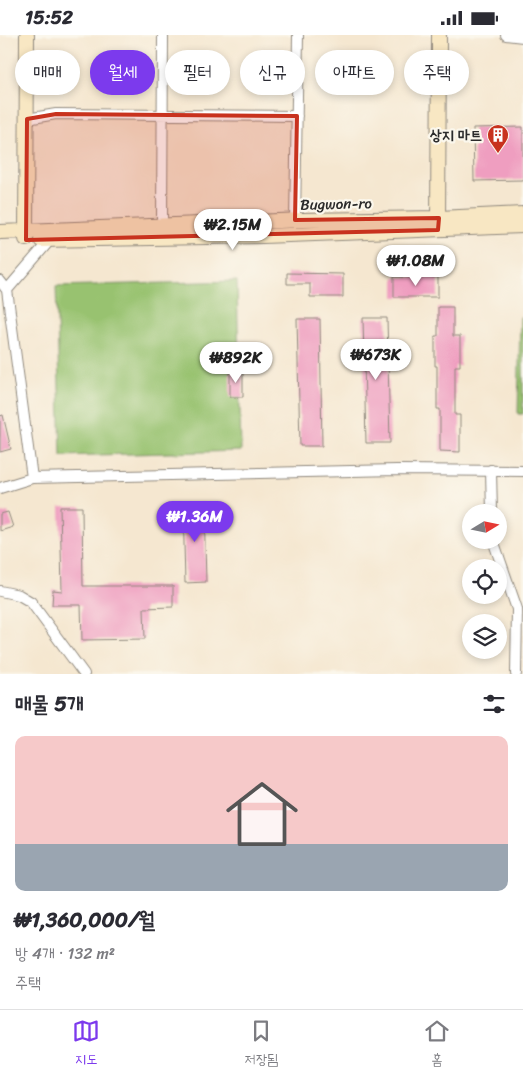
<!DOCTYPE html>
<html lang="ko">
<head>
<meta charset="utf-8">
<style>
	:root { --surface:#fff; --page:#f2f2f3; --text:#2b2b33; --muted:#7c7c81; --line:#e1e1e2; --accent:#7c3aed }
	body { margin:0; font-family:Sriracha,"Poor Story",sans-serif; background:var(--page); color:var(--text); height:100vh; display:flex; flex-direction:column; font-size:19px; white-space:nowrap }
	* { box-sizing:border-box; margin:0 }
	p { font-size:16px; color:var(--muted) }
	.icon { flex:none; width:28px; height:28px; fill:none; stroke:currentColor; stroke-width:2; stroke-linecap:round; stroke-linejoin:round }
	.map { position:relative; height:639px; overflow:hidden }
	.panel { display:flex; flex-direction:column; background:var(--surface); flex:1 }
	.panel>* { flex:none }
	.banner { position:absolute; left:15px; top:15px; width:494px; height:45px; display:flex; gap:10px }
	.needle { width:32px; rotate:80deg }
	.tools { position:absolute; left:462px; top:469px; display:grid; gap:10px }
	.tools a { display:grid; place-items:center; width:45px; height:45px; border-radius:50%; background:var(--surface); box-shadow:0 2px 8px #0003; font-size:25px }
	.price { position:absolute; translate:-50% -42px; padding:0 11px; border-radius:18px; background:#fff; color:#222; font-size:16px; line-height:32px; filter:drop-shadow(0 1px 2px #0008) }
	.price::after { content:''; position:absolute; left:50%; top:30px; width:15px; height:11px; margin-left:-8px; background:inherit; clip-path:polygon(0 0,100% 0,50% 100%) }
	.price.on { background:var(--accent); color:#fff }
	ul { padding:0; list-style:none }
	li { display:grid; align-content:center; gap:10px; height:265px; padding:0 15px }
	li+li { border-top:1px solid var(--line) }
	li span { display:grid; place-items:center; height:155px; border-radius:10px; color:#555 }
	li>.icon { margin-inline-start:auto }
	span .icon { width:90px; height:90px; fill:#fffc; stroke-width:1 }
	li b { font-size:21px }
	h2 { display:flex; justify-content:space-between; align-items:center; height:60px; padding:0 15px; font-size:21px }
	.pill { padding:0 18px; border-radius:22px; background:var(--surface); box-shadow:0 2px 8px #0003; font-size:18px; line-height:45px }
	.pill.on { background:var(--accent); color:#fff }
	.status { display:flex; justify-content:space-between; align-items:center; height:35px; padding:0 25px; background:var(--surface); direction:ltr }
	.status svg { height:14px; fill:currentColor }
	.dock { display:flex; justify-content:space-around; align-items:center; height:70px; border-top:1px solid var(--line); background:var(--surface); font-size:14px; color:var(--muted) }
	.dock a { display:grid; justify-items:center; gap:2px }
	.dock .on { color:var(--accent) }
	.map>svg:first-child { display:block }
	.green { fill:#98c26f; stroke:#62764d }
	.building { fill:#ef9ec0 }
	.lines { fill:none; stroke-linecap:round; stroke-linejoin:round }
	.street-casing { stroke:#90897e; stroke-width:12 }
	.secondary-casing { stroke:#90897e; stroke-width:16 }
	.street { stroke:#fff; stroke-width:10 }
	.secondary { stroke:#f8e7c3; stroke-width:14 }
	.marked { fill:#c8321e; fill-opacity:0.2; stroke:#c8321e; stroke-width:4; stroke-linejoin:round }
	.labels { text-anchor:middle; stroke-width:4.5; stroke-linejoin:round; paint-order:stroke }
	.poi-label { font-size:15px; font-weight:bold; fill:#2b2b2b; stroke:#fbf7ec; text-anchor:end }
	.street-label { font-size:15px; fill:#2b2b2b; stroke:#fbf7ec }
</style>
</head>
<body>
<div class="status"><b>15:52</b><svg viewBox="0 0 49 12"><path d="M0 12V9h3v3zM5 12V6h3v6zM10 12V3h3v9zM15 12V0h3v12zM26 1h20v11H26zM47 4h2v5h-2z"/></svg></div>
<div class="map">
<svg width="523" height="639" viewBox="0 0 523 639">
	<rect width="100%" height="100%" fill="#fbf7ec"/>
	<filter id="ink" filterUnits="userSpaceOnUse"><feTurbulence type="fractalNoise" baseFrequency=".02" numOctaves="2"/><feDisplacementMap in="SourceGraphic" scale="10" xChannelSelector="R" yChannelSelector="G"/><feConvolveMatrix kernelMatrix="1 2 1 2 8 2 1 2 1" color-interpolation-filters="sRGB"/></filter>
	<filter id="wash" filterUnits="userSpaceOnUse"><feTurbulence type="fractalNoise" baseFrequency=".0096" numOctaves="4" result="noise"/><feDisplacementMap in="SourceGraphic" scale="20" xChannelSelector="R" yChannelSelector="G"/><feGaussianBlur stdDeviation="1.12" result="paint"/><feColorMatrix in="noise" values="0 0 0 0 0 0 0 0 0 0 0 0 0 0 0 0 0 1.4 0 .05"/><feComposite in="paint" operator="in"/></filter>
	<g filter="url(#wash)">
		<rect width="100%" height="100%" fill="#f5e7d0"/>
		<path class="green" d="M237 246 241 416 61 421 56 251Z
			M520 282H523V379H518Z"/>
		<g id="blocks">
			<path class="building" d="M523 92V145L474 146 473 93Z
				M287 238 343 239V262H310V249H287Z
				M394 242H438V262H394Z
				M438 272H453V301H460V331H455V380H460V417L440 416V374H437V331H435V301H438Z
				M363 283H387L390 408H366Z
				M297 284H320L322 411H300Z
				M230 336H243V362H230Z
				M3 380 11 414 0 417V381Z
				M204 468 206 547 185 548 183 469Z
				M60 472H82L83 551H173V572L144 573 145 604 82 605 81 570H52L53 555 62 556Z
				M8 477 13 492 0 496V479Z"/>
		</g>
	</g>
	<g filter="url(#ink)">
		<use href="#blocks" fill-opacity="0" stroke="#90897e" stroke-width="1"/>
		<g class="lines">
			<g class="street-casing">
				<path id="street" d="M506 0 523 2
					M27 84 56 79 297 81
					M295 186 298 0
					M162 191 163 0
					M0 246 7 255 32 443
					M7 255 50 205
					M491 435 492 478
					M0 453 32 443 397 435 523 436
					M493 505 517 574 516 639
					M0 556 19 560 31 567 84 639"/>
			</g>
			<g class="secondary-casing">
				<path id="secondary" d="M438 192 439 0
					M0 197 303 185 439 183 523 179
					M26 204 27 0
					M41 205 263 201 523 191"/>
			</g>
			<use href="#street" class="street"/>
			<use href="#secondary" class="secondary"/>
		</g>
	</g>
	<path class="marked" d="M56 79 297 81 295 185 439 183 438 195 26 205 27 84Z"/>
	<defs>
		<g id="building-pin" transform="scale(1.125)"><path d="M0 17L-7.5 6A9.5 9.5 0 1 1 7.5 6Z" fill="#c8321e" stroke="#fbf7ec"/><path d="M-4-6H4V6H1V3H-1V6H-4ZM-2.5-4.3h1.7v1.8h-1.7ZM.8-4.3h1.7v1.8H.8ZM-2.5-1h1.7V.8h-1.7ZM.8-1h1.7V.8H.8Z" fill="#fff"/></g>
	</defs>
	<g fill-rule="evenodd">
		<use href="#building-pin" x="498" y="100"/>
	</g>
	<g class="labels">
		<g class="poi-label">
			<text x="482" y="105">상지 마트</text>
		</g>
		<g class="street-label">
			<text transform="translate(336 169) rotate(-1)" y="5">Bugwon-ro</text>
		</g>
	</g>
</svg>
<div class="tools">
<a><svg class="needle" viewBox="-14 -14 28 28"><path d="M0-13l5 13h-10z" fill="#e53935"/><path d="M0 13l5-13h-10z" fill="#7c7c81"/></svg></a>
<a><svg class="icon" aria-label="locate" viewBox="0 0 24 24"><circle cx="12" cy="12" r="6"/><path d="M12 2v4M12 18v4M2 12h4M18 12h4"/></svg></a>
<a><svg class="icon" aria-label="layers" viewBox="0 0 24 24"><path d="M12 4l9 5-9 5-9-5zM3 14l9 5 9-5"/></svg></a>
</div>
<b class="price" style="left:233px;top:216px">₩2.15M</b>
<b class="price" style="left:416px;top:252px">₩1.08M</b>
<b class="price" style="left:376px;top:346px">₩673K</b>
<b class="price" style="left:236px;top:349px">₩892K</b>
<b class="price on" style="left:195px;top:508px">₩1.36M</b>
<div class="banner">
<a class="pill">매매</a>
<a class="pill on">월세</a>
<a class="pill">필터</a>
<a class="pill">신규</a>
<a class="pill">아파트</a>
<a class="pill">주택</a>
</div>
</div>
<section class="panel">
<h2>매물 5개<svg class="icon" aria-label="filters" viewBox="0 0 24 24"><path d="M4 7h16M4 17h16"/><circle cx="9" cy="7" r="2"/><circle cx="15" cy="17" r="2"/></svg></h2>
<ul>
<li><span style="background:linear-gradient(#f6c9c9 70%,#9aa5b1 0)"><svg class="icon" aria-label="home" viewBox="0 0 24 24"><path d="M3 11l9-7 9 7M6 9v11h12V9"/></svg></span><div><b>₩1,360,000/월</b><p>방 4개 · 132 m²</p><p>주택</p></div></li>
</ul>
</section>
<nav class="dock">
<a class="on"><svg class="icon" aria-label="map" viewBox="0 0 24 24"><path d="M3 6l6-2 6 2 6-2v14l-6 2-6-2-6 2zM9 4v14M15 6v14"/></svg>지도</a>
<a><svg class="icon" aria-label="saved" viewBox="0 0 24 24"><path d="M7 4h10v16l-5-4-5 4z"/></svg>저장됨</a>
<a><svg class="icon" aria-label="home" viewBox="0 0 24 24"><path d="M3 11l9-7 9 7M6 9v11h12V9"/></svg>홈</a>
</nav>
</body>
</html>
